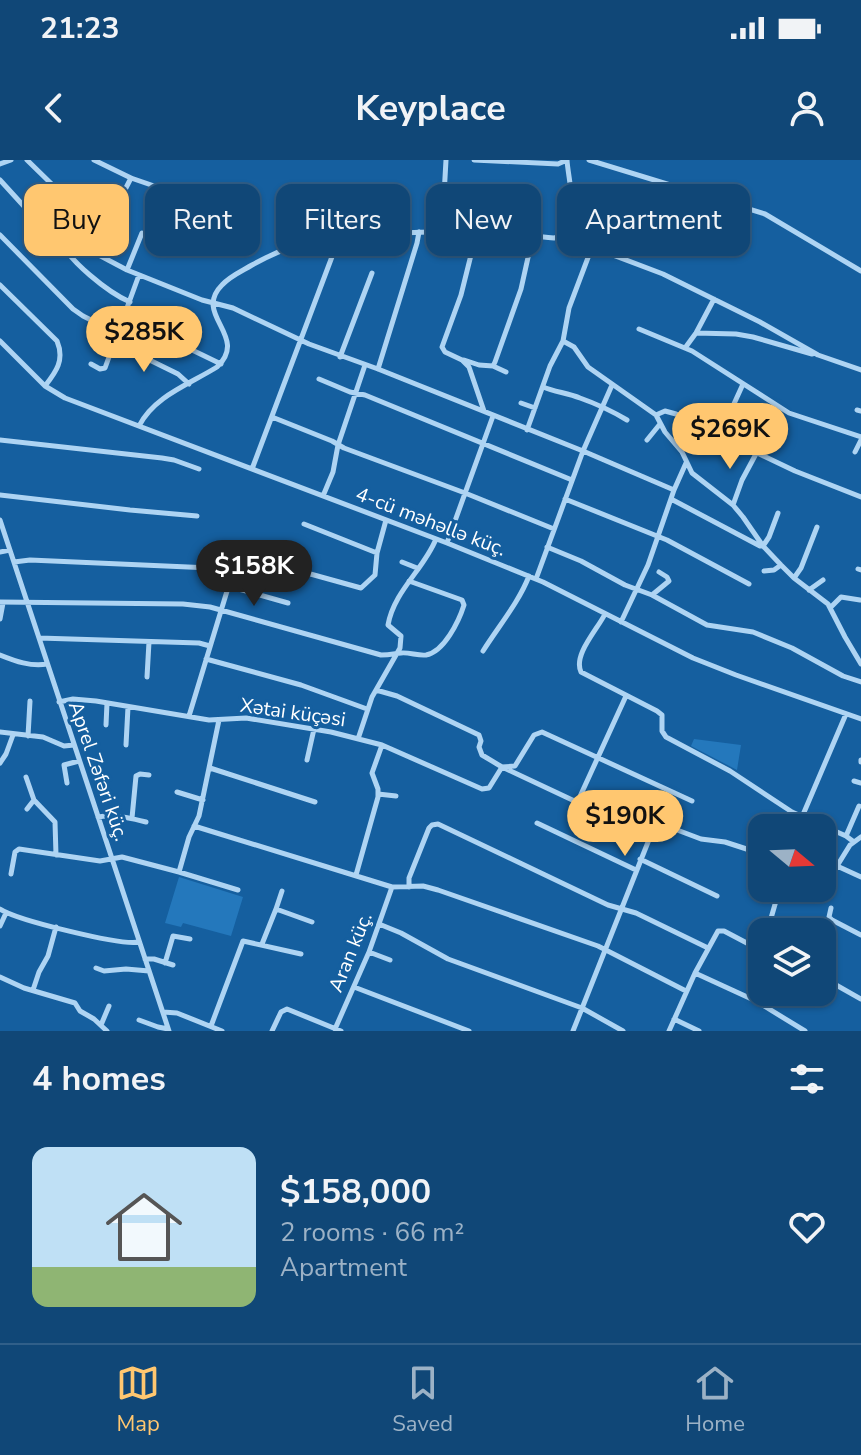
<!DOCTYPE html>
<html lang="en">
<head>
<meta charset="utf-8">
<style>
	:root { --surface:#104777; --page:#1e517f; --text:#f1f3f6; --muted:#9cb2c6; --line:#305f89; --accent:#ffc770 }
	body { margin:0; font-family:"Nunito Sans",sans-serif; background:var(--page); color:var(--text); height:100vh; display:flex; flex-direction:column; font-size:30px; white-space:nowrap }
	* { box-sizing:border-box; margin:0 }
	p { font-size:26px; color:var(--muted) }
	.icon { flex:none; width:44px; height:44px; fill:none; stroke:currentColor; stroke-width:2; stroke-linecap:round; stroke-linejoin:round }
	.map { position:relative; height:871px; overflow:hidden }
	.side { display:flex; flex-direction:column; background:var(--surface); flex:1 }
	.side>* { flex:none }
	.banner { position:absolute; left:24px; top:24px; width:814px; height:72px; display:flex; gap:16px }
	.needle { width:52px; rotate:109deg }
	.tools { position:absolute; left:748px; top:654px; display:grid; gap:16px }
	.tools a { display:grid; place-items:center; width:88px; height:88px; border-radius:16px; background:var(--surface); box-shadow:0 2px 6px #0004,0 0 0 2px var(--line); font-size:40px }
	.price { position:absolute; translate:-50% -68px; padding:0 18px; border-radius:28px; background:var(--accent); color:#111; font-size:26px; line-height:52px; filter:drop-shadow(0 2px 4px #0008) }
	.price::after { content:''; position:absolute; left:50%; top:48px; width:24px; height:18px; margin-left:-12px; background:inherit; clip-path:polygon(0 0,100% 0,50% 100%) }
	.price.current { background:#222; color:#fff }
	ul { padding:0; list-style:none }
	li { display:flex; align-items:center; gap:24px; height:200px; padding:0 32px }
	li+li { border-top:2px solid var(--line) }
	li span { display:grid; place-items:center; flex:none; width:224px; height:160px; border-radius:16px; color:#555 }
	li>.icon { margin-inline-start:auto }
	span .icon { width:96px; height:96px; fill:#fffc; stroke-width:1 }
	li b { font-size:34px }
	h2 { display:flex; justify-content:space-between; align-items:center; height:96px; padding:0 32px; font-size:34px }
	.tag { padding:0 28px; border-radius:16px; background:var(--surface); box-shadow:0 2px 6px #0004,0 0 0 2px var(--line); font-size:28px; line-height:72px }
	.tag.current { background:var(--accent); color:#111 }
	.status { display:flex; justify-content:space-between; align-items:center; height:56px; padding:0 40px; background:var(--surface); direction:ltr }
	.status svg { height:22px; fill:currentColor }
	header { display:flex; justify-content:space-between; align-items:center; height:104px; padding:0 32px; background:var(--surface); font-size:36px; font-weight:700 }
	.menu { display:flex; justify-content:space-around; align-items:center; height:112px; border-top:2px solid var(--line); background:var(--surface); font-size:22px; color:var(--muted) }
	.menu a { display:grid; justify-items:center; gap:4px }
	.menu .current { color:var(--accent) }
	.map>svg:first-child { display:block }
	.green { fill:#2478bc }
	.lines { fill:none; stroke-linecap:round; stroke-linejoin:round }
	.minor { stroke:#aed4f3; stroke-width:5 }
	.labels { text-anchor:middle; stroke-width:6; stroke-linejoin:round; paint-order:stroke }
	.street-label { font-size:20px; fill:#fff; stroke:#155f9f }
</style>
</head>
<body>
<div class="status"><b>21:23</b><svg viewBox="0 0 49 12"><path d="M0 12V9h3v3zM5 12V6h3v6zM10 12V3h3v9zM15 12V0h3v12zM26 1h20v11H26zM47 4h2v5h-2z"/></svg></div>
<header><svg class="icon" aria-label="back" viewBox="0 0 24 24"><path d="M15 5l-7 7 7 7"/></svg>Keyplace<svg class="icon" aria-label="person" viewBox="0 0 24 24"><circle cx="12" cy="8" r="4"/><path d="M4 21q1-7 8-7t8 7"/></svg></header>
<div class="map">
<svg width="861" height="871" viewBox="0 0 861 871">
	<rect width="100%" height="100%" fill="#155f9f"/>
	<path class="green" d="M694 579 741 585 737 610 691 586Z
		M179 717 243 737 231 776 183 763 181 767 165 763Z"/>
	<g class="lines">
		<path class="minor" d="M27 0 70 42
			M94 0 131 18 160 28
			M589 0 765 54 861 111
			M0 4 11 0
			M0 20 31 54 57 76 76 83 127 110 202 140 233 148 309 184 378 209 583 291 674 330
			M442 71 446 0
			M477 71 461 135 442 187 445 192 462 200 469 207 484 251
			M565 74 576 81 663 114 760 162 818 195 861 210
			M0 75 73 149 83 156 119 174
			M60 79C67 100 109 133 130 142
			M98 95 112 55 131 18
			M127 110 142 73
			M0 125 57 181C65 200 56 212 45 226
			M639 169 692 191 789 253 861 277
			M157 173 221 204
			M696 173 736 174 753 177 812 194
			M0 181 45 226 65 238 447 383 543 422 693 498 736 515 861 559
			M563 181 574 187 588 207 656 255 665 272 682 292 692 313 733 345 743 357 763 386 781 405 794 418 828 444 845 477 861 504
			M115 183 178 214 189 224
			M685 188 696 173 714 139
			M340 197 372 113
			M464 200 479 205 493 206 495 202 521 129 533 75
			M91 204 100 209 105 208 139 115
			M493 206 506 212
			M378 209 417 83 419 72
			M319 219 350 232 365 235 572 320
			M543 227C555 232 568 233 580 238 597 244 612 251 627 260
			M521 243 535 248
			M857 250 861 251
			M656 255 665 251 676 254 795 311 861 337
			M272 257 332 281 344 288 465 333 554 369
			M701 265 728 257 743 224
			M139 266C154 236 190 224 217 207 250 176 192 155 222 125 230 116 242 111 252 105 272 94 292 85 315 80 337 74 360 75 382 74 423 72 464 70 505 72 522 74 538 77 554 78 584 72 568 21 567 0L558 4 474 0
			M527 270 550 206 563 181 569 148 592 87
			M0 280 162 298 174 300 199 309
			M647 280 660 264
			M855 292 861 280
			M252 309 333 94 329 89 317 86 313 80
			M0 335 130 350 197 356
			M323 336 333 312 338 285 365 205
			M565 339 667 380 749 424
			M671 339 760 386H763L769 377 778 353
			M733 345 742 320 757 292
			M0 360 169 871
			M304 364 377 393
			M447 383 493 256
			M547 387 581 401 625 425 652 435 707 465 753 472 792 488 843 516 861 522
			M0 392 10 390
			M14 402 30 400 233 409
			M402 402 417 408
			M858 409 861 410
			M764 411 774 410 781 405
			M794 418 801 408 817 367
			M536 419 583 291 612 225
			M228 426 288 443
			M809 430 823 420
			M652 435 669 421 667 417 659 412
			M0 442 183 444 210 447 381 495C389 495 393 494 401 493 409 492 418 496 426 495 444 492 459 461 464 445L462 440 409 421
			M831 447 841 437 860 440
			M605 454C597 470 573 495 581 512L657 551 662 555V571L666 577 730 611 792 652 846 676 854 682
			M0 459 3 443
			M621 462 648 405 674 330 686 303
			M39 478 199 483 210 486
			M483 491C498 467 519 442 529 416
			M0 495C15 501 31 507 47 504
			M206 499 301 525 367 549
			M147 517 149 482
			M376 530 397 536 479 575 481 581 479 587 482 595 502 607 515 606 534 575 542 572 692 641
			M59 542 73 539 96 541 209 560 246 558 331 572 382 585 482 629 489 628 502 607 649 676
			M189 556 238 395 249 397 361 428 375 415 377 393 386 360
			M106 565 107 543
			M0 572 43 577 64 586 74 585
			M28 576 30 541
			M358 579 372 537 400 488 401 476 388 465C394 431 424 409 436 379
			M126 585 128 547
			M307 600 314 569
			M861 602V600
			M0 603 6 594 13 575
			M210 608 315 642
			M26 617 34 640 55 662 56 695
			M854 621 861 623
			M67 623 64 605 79 601
			M177 632 203 640
			M378 634 396 636
			M577 643 626 536
			M27 649 34 640
			M98 657C114 654 131 658 146 662
			M802 657 846 554
			M132 658 136 616 140 614 149 615
			M537 663 636 710
			M194 666 392 727 423 726 438 730 598 786 686 831
			M768 668V663
			M846 676 859 646
			M759 693 762 684
			M640 699 717 736
			M837 706 861 717
			M179 712 238 730
			M11 714 15 692 19 689 100 701 122 697 179 712 189 677 199 656 219 560
			M356 715 378 637V629L372 613 382 585
			M822 720 829 719 850 685 861 677
			M409 727V718L429 668 432 665 438 664 608 745 636 753 708 788
			M831 748 829 757 832 760 861 775
			M0 749C17 760 121 786 139 782
			M276 749 282 731
			M379 764 401 773 448 799 582 848 623 871
			M0 766 6 753
			M767 772 778 734
			M783 772 787 766
			M262 784 276 749 312 762
			M369 792 390 800
			M145 799H154L173 805
			M165 803 173 776 190 779
			M96 808 104 811 126 809 149 811
			M695 813 756 841 805 871
			M0 817 24 828 75 843 80 851 94 859 107 871
			M822 817 861 839
			M354 827 469 871
			M33 830 39 812 48 796 56 767
			M163 852 177 853 222 871
			M674 859 699 871
			M139 860 158 867 168 869
			M101 865 109 846
			M211 866 243 781 301 794
			M335 869 369 792 392 727
			M272 871 281 852 287 849 341 871
			M573 871 656 662 701 679 725 682 762 694
			M669 871 695 813 718 771H724L762 791"/>
	</g>
	<g class="labels">
		<g class="street-label">
			<text transform="translate(431 361) rotate(21)" y="7">4-cü məhəllə küç.</text>
			<text transform="translate(293 552) rotate(8)" y="7">Xətai küçəsi</text>
			<text transform="translate(99 611) rotate(71)" y="7">Aprel Zəfəri küç.</text>
			<text transform="translate(350 792) rotate(-68)" y="7">Aran küç.</text>
		</g>
	</g>
</svg>
<div class="tools">
<a><svg class="needle" viewBox="-14 -14 28 28"><path d="M0-13l5 13h-10z" fill="#e53935"/><path d="M0 13l5-13h-10z" fill="#9cb2c6"/></svg></a>
<a><svg class="icon" aria-label="layers" viewBox="0 0 24 24"><path d="M12 4l9 5-9 5-9-5zM3 14l9 5 9-5"/></svg></a>
</div>
<b class="price" style="left:144px;top:214px">$285K</b>
<b class="price" style="left:730px;top:311px">$269K</b>
<b class="price current" style="left:254px;top:448px">$158K</b>
<b class="price" style="left:625px;top:698px">$190K</b>
<div class="banner">
<a class="tag current">Buy</a>
<a class="tag">Rent</a>
<a class="tag">Filters</a>
<a class="tag">New</a>
<a class="tag">Apartment</a>
</div>
</div>
<section class="side">
<h2>4 homes<svg class="icon" aria-label="filters" viewBox="0 0 24 24"><path d="M4 7h16M4 17h16"/><circle cx="9" cy="7" r="2"/><circle cx="15" cy="17" r="2"/></svg></h2>
<ul>
<li><span style="background:linear-gradient(#bfe0f5 75%,#8fb573 0)"><svg class="icon" aria-label="home" viewBox="0 0 24 24"><path d="M3 11l9-7 9 7M6 9v11h12V9"/></svg></span><div><b>$158,000</b><p>2 rooms · 66 m²</p><p>Apartment</p></div><svg class="icon" aria-label="heart" viewBox="0 0 24 24"><path d="M12 20l-8-8c-3-5 5-10 8-4 3-6 11-1 8 4z"/></svg></li>
</ul>
</section>
<nav class="menu">
<a class="current"><svg class="icon" aria-label="map" viewBox="0 0 24 24"><path d="M3 6l6-2 6 2 6-2v14l-6 2-6-2-6 2zM9 4v14M15 6v14"/></svg>Map</a>
<a><svg class="icon" aria-label="saved" viewBox="0 0 24 24"><path d="M7 4h10v16l-5-4-5 4z"/></svg>Saved</a>
<a><svg class="icon" aria-label="home" viewBox="0 0 24 24"><path d="M3 11l9-7 9 7M6 9v11h12V9"/></svg>Home</a>
</nav>
</body>
</html>
